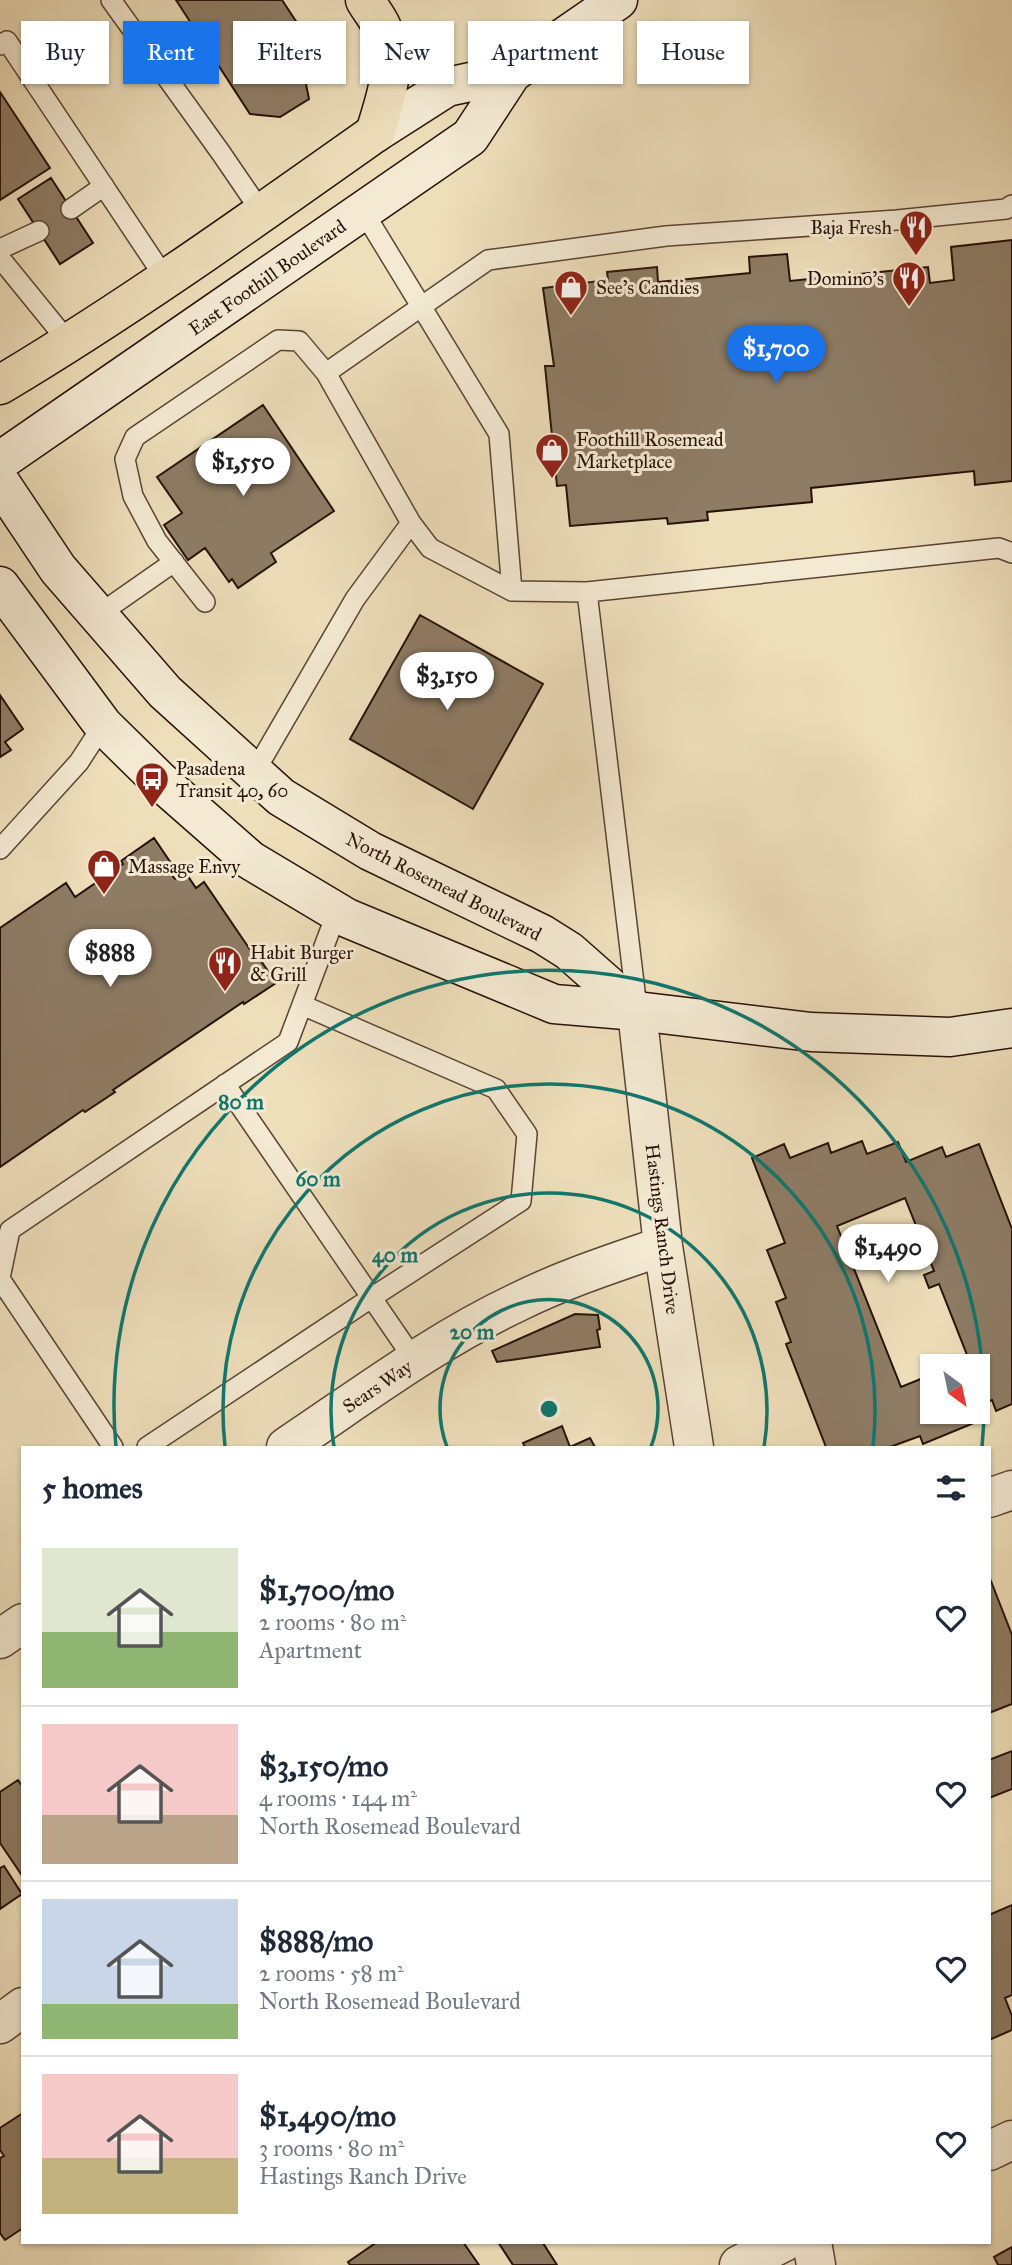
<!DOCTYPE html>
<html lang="en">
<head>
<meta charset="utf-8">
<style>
	:root { --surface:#fff; --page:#f6f6f7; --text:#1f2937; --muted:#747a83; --line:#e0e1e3; --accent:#1a73e8 }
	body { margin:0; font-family:"IM FELL Great Primer",serif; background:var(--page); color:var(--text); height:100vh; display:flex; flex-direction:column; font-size:26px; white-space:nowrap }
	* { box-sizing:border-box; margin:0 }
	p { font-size:23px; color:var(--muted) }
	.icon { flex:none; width:38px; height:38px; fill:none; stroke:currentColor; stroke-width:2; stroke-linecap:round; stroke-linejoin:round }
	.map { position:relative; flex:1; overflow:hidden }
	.panel { position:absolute; left:21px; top:1446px; width:970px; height:798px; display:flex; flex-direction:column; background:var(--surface); border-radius:0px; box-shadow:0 2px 5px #0004 }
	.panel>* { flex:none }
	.guide { position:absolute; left:21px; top:21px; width:971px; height:63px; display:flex; gap:14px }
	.needle { width:46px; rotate:147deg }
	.fabs { position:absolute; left:920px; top:1354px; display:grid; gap:14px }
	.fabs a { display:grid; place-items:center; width:70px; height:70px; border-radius:0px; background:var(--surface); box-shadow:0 2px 5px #0004; font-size:35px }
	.price { position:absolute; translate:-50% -60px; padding:0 16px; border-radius:24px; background:#fff; color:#222; font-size:23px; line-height:46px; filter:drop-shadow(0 2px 4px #0008) }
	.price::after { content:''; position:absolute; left:50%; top:42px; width:21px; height:16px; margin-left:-10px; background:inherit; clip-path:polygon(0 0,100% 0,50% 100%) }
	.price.selected { background:var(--accent); color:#fff }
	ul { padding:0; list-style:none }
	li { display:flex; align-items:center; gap:21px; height:175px; padding:0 21px }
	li+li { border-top:2px solid var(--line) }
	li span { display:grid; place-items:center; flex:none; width:196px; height:140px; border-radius:0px; color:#555 }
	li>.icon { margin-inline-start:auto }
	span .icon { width:84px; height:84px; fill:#fffc; stroke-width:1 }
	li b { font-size:30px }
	h2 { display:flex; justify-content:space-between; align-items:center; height:84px; padding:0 21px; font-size:30px }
	.pill { padding:0 24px; border-radius:0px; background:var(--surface); box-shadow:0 2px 5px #0004; font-size:24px; line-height:63px }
	.pill.selected { background:var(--accent); color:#fff }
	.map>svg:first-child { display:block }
	.building { fill:#8e7c65; stroke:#271108; stroke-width:2 }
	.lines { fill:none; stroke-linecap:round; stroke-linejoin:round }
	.lane-casing { stroke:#594435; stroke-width:22 }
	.street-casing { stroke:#594435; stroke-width:41 }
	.secondary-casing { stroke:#271108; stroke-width:41 }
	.primary-casing { stroke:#271108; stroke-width:41 }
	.highway-casing { stroke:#271108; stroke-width:41 }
	.lane { stroke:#f4ead3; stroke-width:19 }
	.street { stroke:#f4ead3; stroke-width:38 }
	.secondary { stroke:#f4ead3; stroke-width:38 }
	.primary { stroke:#eedfbb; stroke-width:38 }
	.highway { stroke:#eedfbb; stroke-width:38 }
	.ring { fill:none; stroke:#0f766e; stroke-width:3.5 }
	.labels { text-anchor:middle; stroke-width:6; stroke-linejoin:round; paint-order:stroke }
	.poi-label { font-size:19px; fill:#271108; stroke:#f4ead3; text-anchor:start }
	.street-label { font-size:19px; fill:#271108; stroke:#f4ead3 }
	.centre { fill:#0f766e; stroke:#f4ead3; stroke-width:3.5 }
	.ring-label { font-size:21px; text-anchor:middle; font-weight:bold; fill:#0f766e; stroke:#f4ead3; stroke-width:6; stroke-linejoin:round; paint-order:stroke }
</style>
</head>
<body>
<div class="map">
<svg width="1012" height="2265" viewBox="0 0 1012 2265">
	<rect width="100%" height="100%" fill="#eedfbb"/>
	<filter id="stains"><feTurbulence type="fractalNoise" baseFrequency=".00286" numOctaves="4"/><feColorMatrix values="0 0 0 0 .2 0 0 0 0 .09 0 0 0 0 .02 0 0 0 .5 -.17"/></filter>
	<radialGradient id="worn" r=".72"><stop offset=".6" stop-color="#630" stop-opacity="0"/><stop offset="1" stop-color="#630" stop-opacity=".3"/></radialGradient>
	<path class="building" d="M176 0H282L328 70 306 84 309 99 280 117 250 114Z
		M0 92 50 168 0 200Z
		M51 178 93 243 60 264 18 199Z
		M1012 240V481L975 485 974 471 811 488 812 502 707 512 708 520 668 524 667 518 570 526 566 485 557 486 545 366H554L543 288 608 280 607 272 657 267 658 282 750 273 749 257 787 254 790 281 928 267 930 283 954 280 951 247Z
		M263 405 334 511 271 553 276 562 238 588 232 579 229 582 205 548 188 560 164 525 182 513 157 477Z
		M420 615 543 684 473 809 350 739Z
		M0 695 23 729 5 742 11 750 0 757Z
		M154 838 177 872 172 875 175 879 185 872 196 888 204 882 253 954 255 952 276 983 244 1004 243 1002 113 1090 115 1092 85 1112 83 1110 0 1167V928L66 883 75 897 123 864 121 861Z
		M862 1141 867 1154 898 1142 906 1162 942 1147 946 1157 979 1144 1012 1229V1404L996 1411 992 1400 978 1406V1367H951L969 1360 939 1284 929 1288 924 1275 934 1271 905 1198 837 1226 901 1387 933 1374V1412H970L974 1423 923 1444 920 1436 890 1447H826L786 1344 791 1342 776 1302 786 1298 767 1250 785 1243 752 1158 784 1144 790 1158 828 1143 831 1153Z
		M575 1314 598 1315 600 1329 597 1330 600 1347 497 1362 492 1351Z
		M562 1426 570 1447 590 1438 595 1447H525L523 1443Z
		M989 1576 1012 1635V1704L989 1713Z
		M1012 1751V1789L989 1798V1760Z
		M18 1780 23 1787V1877L0 1843V1792Z
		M4 1866 22 1894 0 1909V1868Z
		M1012 1905V1995L1005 1998 1012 2016V2030L989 2040V1915Z
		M23 2113V2228L5 2240 0 2233V2158L4 2156 0 2150V2128Z
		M377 2242H463L479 2265H350L348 2262Z
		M498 2242H546L543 2243 557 2265H513Z
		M1012 2247V2265H998L994 2257Z"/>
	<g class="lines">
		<g class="lane-casing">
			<path id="lane" d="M111 0 221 153 262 213
				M0 45 7 41 165 278
				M71 209 104 186
				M363 211 499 434 512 591 587 592 999 548 1012 553
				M0 249 39 231
				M0 258 70 344
				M411 523 326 373 488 260 666 236 897 220 1006 209 1012 205
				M587 592 637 1008
				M205 602 157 541 133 496 125 459 135 437 278 340 299 341 326 373
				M98 615 174 562
				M254 773 355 599 411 523 430 548 512 591
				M0 849 79 762 103 725
				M225 1084 415 1361
				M0 1278 10 1230 288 1042 337 912
				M0 1279 113 1447
				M147 1447 371 1298 521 1201 527 1134 496 1089 302 1005"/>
		</g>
		<g class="street-casing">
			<path id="street" d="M637 1011 663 1246 694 1447
				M286 1447C361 1397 435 1341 518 1302 564 1279 614 1263 663 1246
				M989 1498 1012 1490
				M0 1639 23 1623
				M0 2024 23 2007
				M989 2151 1012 2140
				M812 2242 816 2265
				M739 2265 784 2242"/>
		</g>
		<g class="secondary-casing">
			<path id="secondary" d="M375 133 447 87 512 73
				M0 461 470 137 512 73 618 0
				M0 482 58 569 165 692 281 797 370 851 542 934 569 951 637 1011
				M0 586 103 725 160 781 250 860 347 918 554 1004 637 1011 811 1032 950 1037 1012 1028"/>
		</g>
		<g class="primary-casing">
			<path id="primary" d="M0 385C129 308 252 220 375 133"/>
		</g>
		<g class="highway-casing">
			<path id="highway" d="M365 0C370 9 378 18 382 28 400 64 385 98 375 133"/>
		</g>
		<use href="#lane" class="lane"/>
		<use href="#street" class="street"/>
		<use href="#secondary" class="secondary"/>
		<use href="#primary" class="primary"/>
		<use href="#highway" class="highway"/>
	</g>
	<g class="ring">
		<path d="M447 1447A109 109 0 1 1 651 1447"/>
		<path d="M334 1447A218 218 0 1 1 764 1447"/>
		<path d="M225 1446A326 326 0 1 1 873 1446"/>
		<path d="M116 1447A435 435 0 1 1 982 1447"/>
	</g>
	<defs>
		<g id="restaurant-pin" transform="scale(1.75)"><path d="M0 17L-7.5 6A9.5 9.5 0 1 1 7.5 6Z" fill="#8f2418" stroke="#f4ead3"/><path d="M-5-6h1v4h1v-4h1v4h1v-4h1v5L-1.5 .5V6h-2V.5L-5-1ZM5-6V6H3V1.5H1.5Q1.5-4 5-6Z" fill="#fff"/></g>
		<g id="shop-pin" transform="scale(1.75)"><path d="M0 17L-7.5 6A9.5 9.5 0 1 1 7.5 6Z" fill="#8f2418" stroke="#f4ead3"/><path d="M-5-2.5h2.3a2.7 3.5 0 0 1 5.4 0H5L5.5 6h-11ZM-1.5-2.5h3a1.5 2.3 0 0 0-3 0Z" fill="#fff"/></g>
		<g id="bus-pin" transform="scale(1.75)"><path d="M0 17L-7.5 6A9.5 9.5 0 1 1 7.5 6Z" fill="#8f2418" stroke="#f4ead3"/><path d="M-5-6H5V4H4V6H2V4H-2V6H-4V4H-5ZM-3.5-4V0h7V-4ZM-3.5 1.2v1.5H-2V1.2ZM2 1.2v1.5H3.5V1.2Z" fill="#fff"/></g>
	</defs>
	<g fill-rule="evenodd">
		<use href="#restaurant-pin" x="916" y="227"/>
		<use href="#restaurant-pin" x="909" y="278"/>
		<use href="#shop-pin" x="571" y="287"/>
		<use href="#shop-pin" x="552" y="450"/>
		<use href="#bus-pin" x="152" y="779"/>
		<use href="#shop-pin" x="104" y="866"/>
		<use href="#restaurant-pin" x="225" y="963"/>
	</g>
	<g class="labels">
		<g class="poi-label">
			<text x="892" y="234" text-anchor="end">Baja Fresh</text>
			<text x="884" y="285" text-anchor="end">Domino's</text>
			<text x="596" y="294">See's Candies</text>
			<text x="576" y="446">Foothill Rosemead<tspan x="576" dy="22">Marketplace</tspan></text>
			<text x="176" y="775">Pasadena<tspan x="176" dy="22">Transit 40, 60</tspan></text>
			<text x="128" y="873">Massage Envy</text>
			<text x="250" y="959">Habit Burger<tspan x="250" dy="22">&amp; Grill</tspan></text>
		</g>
		<g class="street-label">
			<text transform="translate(267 277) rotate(-35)" y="7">East Foothill Boulevard</text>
			<text transform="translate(444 886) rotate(27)" y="7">North Rosemead Boulevard</text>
			<text transform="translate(663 1229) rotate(83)" y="7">Hastings Ranch Drive</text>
			<text transform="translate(377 1386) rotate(-34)" y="7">Sears Way</text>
		</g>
	</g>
	<circle cx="549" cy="1409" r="10" class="centre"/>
	<g class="ring-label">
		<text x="241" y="1109">80 m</text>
		<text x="318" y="1186">60 m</text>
		<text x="395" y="1262">40 m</text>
		<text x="472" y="1339">20 m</text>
	</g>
	<rect width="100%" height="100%" filter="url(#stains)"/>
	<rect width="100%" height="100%" fill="url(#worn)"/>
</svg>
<div class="fabs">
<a><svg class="needle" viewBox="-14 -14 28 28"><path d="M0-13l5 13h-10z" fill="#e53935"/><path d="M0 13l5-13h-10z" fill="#747a83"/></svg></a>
</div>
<b class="price selected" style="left:776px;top:385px">$1,700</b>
<b class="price" style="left:243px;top:498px">$1,550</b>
<b class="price" style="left:447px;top:712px">$3,150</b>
<b class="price" style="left:110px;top:989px">$888</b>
<b class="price" style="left:888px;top:1284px">$1,490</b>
<div class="guide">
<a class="pill">Buy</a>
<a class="pill selected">Rent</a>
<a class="pill">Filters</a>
<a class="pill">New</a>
<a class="pill">Apartment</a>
<a class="pill">House</a>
</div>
<section class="panel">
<h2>5 homes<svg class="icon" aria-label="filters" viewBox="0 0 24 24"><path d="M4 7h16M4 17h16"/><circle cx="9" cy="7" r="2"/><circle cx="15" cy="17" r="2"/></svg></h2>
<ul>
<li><span style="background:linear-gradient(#dfe7d0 60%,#8fb573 0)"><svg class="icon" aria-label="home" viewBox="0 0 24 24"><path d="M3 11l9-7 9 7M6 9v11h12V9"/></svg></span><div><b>$1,700/mo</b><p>2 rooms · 80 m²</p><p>Apartment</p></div><svg class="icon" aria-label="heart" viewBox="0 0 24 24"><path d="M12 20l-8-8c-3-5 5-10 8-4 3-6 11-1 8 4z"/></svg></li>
<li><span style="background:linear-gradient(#f6c9c9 65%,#b9a48a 0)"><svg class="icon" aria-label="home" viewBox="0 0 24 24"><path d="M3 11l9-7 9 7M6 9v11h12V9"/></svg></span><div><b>$3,150/mo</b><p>4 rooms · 144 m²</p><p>North Rosemead Boulevard</p></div><svg class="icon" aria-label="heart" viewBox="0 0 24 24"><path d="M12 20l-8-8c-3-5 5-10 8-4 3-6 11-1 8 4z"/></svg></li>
<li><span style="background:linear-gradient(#c9d6e8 75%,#8fb573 0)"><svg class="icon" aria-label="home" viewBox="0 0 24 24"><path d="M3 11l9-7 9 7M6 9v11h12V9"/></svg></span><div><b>$888/mo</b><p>2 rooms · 58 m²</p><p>North Rosemead Boulevard</p></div><svg class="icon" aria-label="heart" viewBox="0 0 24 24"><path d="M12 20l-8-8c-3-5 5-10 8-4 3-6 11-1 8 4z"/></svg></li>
<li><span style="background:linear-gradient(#f6c9c9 60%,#c2b280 0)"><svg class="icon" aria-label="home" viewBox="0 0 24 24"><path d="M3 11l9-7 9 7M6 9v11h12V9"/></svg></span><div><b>$1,490/mo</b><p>3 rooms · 80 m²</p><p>Hastings Ranch Drive</p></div><svg class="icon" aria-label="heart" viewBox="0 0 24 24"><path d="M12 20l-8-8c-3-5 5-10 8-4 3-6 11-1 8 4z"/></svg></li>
</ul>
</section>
</div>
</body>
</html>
